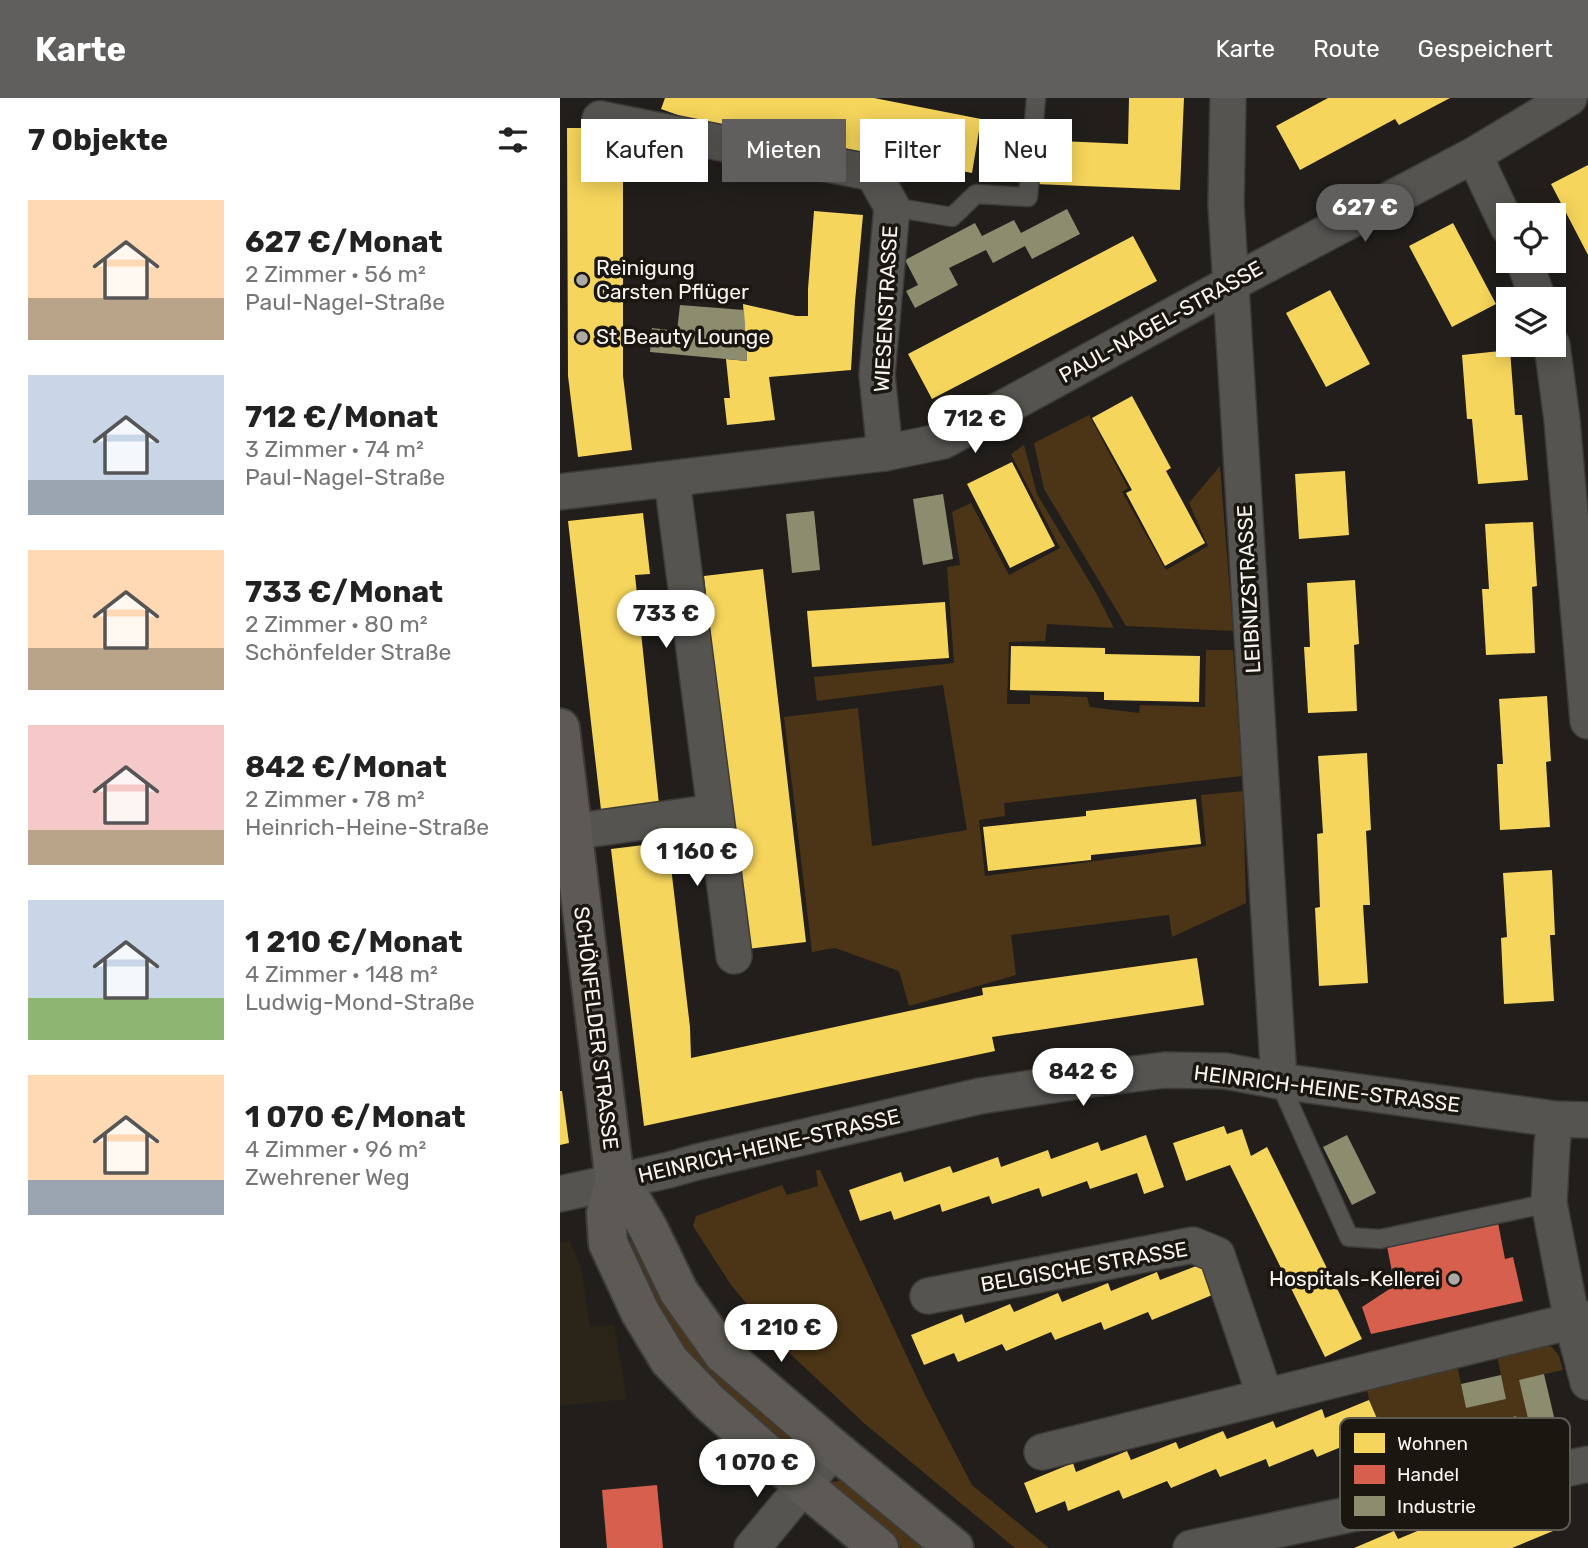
<!DOCTYPE html>
<html lang="de">
<head>
<meta charset="utf-8">
<style>
	:root { --surface:#fff; --page:#f6f6f6; --text:#222; --muted:#767676; --accent:#615f5d }
	body { margin:0; font-family:Rubik,sans-serif; background:var(--page); color:var(--text); height:100vh; display:flex; flex-direction:column; font-size:26px; white-space:nowrap }
	* { box-sizing:border-box; margin:0 }
	p { font-size:23px; color:var(--muted) }
	.icon { flex:none; width:38px; height:38px; fill:none; stroke:currentColor; stroke-width:2; stroke-linecap:round; stroke-linejoin:round }
	.map { position:relative; flex:1; overflow:hidden }
	.panel { display:flex; flex-direction:column; background:var(--surface); width:560px }
	.panel>* { flex:none }
	.top-card { position:absolute; left:21px; top:21px; width:665px; height:63px; display:flex; gap:14px }
	.tools { position:absolute; left:936px; top:105px; display:grid; gap:14px }
	.tools a { display:grid; place-items:center; width:70px; height:70px; border-radius:0px; background:var(--surface); box-shadow:0 4px 18px #0003; font-size:35px }
	.price { position:absolute; translate:-50% -60px; padding:0 16px; border-radius:24px; background:#fff; color:#222; font-size:23px; line-height:46px; filter:drop-shadow(0 2px 4px #0008) }
	.price::after { content:''; position:absolute; left:50%; top:42px; width:21px; height:16px; margin-left:-10px; background:inherit; clip-path:polygon(0 0,100% 0,50% 100%) }
	.price.selected { background:var(--accent); color:#fff }
	ul { padding:0; list-style:none }
	li { display:flex; align-items:center; gap:21px; height:175px; padding:0 28px }
	li span { display:grid; place-items:center; flex:none; width:196px; height:140px; border-radius:0px; color:#555 }
	li>.icon { margin-inline-start:auto }
	span .icon { width:84px; height:84px; fill:#fffc; stroke-width:1 }
	li b { font-size:30px }
	h2 { display:flex; justify-content:space-between; align-items:center; height:84px; padding:0 28px; font-size:30px }
	.pill { padding:0 24px; border-radius:0px; background:var(--surface); box-shadow:0 4px 18px #0003; font-size:24px; line-height:63px }
	.pill.selected { background:var(--accent); color:#fff }
	header { display:flex; align-items:center; gap:42px; box-sizing:border-box; height:98px; padding:0 35px; background:var(--accent); color:#fff }
	header strong { font-size:33px }
	nav { display:flex; gap:38px; margin-inline-start:auto; font-size:24px }
	main { display:flex; flex:1; min-height:0 }
	.map>svg:first-child { display:block }
	.built { fill:#2b2419 }
	.green { fill:#4b3516 }
	.homes { fill:#f6d55c }
	.shops { fill:#d6604d }
	.industry { fill:#8c8c6e }
	.lines { fill:none; stroke-linecap:round; stroke-linejoin:round }
	.service-casing { stroke:#3d3b38; stroke-width:21 }
	.minor-casing { stroke:#3d3b38; stroke-width:38 }
	.secondary-casing { stroke:#3d3b38; stroke-width:42 }
	.service { stroke:#565451; stroke-width:18 }
	.minor { stroke:#565451; stroke-width:35 }
	.secondary { stroke:#5d5a55; stroke-width:38 }
	.poi-dot { fill:#ada9a5; stroke:#1a1610; stroke-width:2.5 }
	.labels { text-anchor:middle; stroke-width:7; stroke-linejoin:round; paint-order:stroke }
	.poi-label { font-size:21px; fill:#f8f4f0; stroke:#1a1610; text-anchor:start }
	.street-label { font-size:21px; fill:#f8f4f0; stroke:#1a1610 }
	.key { fill:#1a1610; stroke:#5d5953; stroke-width:2 }
	.key-label { font-size:19px; fill:#f8f4f0 }
</style>
</head>
<body>
<header>
<strong>Karte</strong>
<nav><a>Karte</a><a>Route</a><a>Gespeichert</a></nav>
</header>
<main>
<section class="panel">
<h2>7 Objekte<svg class="icon" aria-label="filters" viewBox="0 0 24 24"><path d="M4 7h16M4 17h16"/><circle cx="9" cy="7" r="2"/><circle cx="15" cy="17" r="2"/></svg></h2>
<ul>
<li><span style="background:linear-gradient(#ffd9b3 70%,#b9a48a 0)"><svg class="icon" aria-label="home" viewBox="0 0 24 24"><path d="M3 11l9-7 9 7M6 9v11h12V9"/></svg></span><div><b>627 €/Monat</b><p>2 Zimmer · 56 m²</p><p>Paul-Nagel-Straße</p></div></li>
<li><span style="background:linear-gradient(#c9d6e8 75%,#9aa5b1 0)"><svg class="icon" aria-label="home" viewBox="0 0 24 24"><path d="M3 11l9-7 9 7M6 9v11h12V9"/></svg></span><div><b>712 €/Monat</b><p>3 Zimmer · 74 m²</p><p>Paul-Nagel-Straße</p></div></li>
<li><span style="background:linear-gradient(#ffd9b3 70%,#b9a48a 0)"><svg class="icon" aria-label="home" viewBox="0 0 24 24"><path d="M3 11l9-7 9 7M6 9v11h12V9"/></svg></span><div><b>733 €/Monat</b><p>2 Zimmer · 80 m²</p><p>Schönfelder Straße</p></div></li>
<li><span style="background:linear-gradient(#f6c9c9 75%,#b9a48a 0)"><svg class="icon" aria-label="home" viewBox="0 0 24 24"><path d="M3 11l9-7 9 7M6 9v11h12V9"/></svg></span><div><b>842 €/Monat</b><p>2 Zimmer · 78 m²</p><p>Heinrich-Heine-Straße</p></div></li>
<li><span style="background:linear-gradient(#c9d6e8 70%,#8fb573 0)"><svg class="icon" aria-label="home" viewBox="0 0 24 24"><path d="M3 11l9-7 9 7M6 9v11h12V9"/></svg></span><div><b>1 210 €/Monat</b><p>4 Zimmer · 148 m²</p><p>Ludwig-Mond-Straße</p></div></li>
<li><span style="background:linear-gradient(#ffd9b3 75%,#9aa5b1 0)"><svg class="icon" aria-label="home" viewBox="0 0 24 24"><path d="M3 11l9-7 9 7M6 9v11h12V9"/></svg></span><div><b>1 070 €/Monat</b><p>4 Zimmer · 96 m²</p><p>Zwehrener Weg</p></div></li>
</ul>
</section>
<div class="map">
<svg width="1028" height="1450" viewBox="0 0 1028 1450">
	<rect width="100%" height="100%" fill="#211e1b"/>
	<path class="built" d="M10 1143 21 1169 30 1229 54 1227 67 1301 0 1308V1145Z"/>
	<path class="green" d="M529 317 568 390 562 394 606 472 648 448 629 405 660 368 673 533 566 528 484 391 474 345Z
		M464 347 477 396 535 493 554 530 487 526 485 543 449 544 447 606H470V597L527 599 530 609 579 615 580 607 645 609 646 552H673L682 678 444 705 445 718 419 722 425 778 646 748 641 697 683 693 686 805 612 839 609 817 451 837 456 877 349 908 339 873 275 850 252 854 224 619 298 610 312 748 407 732 383 587 257 603 254 579 394 565 387 469 400 467 392 414 411 405 449 477 500 450 451 356Z
		M256 1072H260L364 1295 412 1387 489 1450H455L305 1326 226 1252 171 1187 133 1128 136 1118 222 1087 227 1097 258 1088Z
		M76 1142 240 1345 239 1352 230 1353 146 1280 117 1244 65 1146Z
		M984 1247 992 1249 999 1258 1003 1272 959 1282 973 1342 962 1344 955 1318 836 1344 822 1332 809 1302 806 1287 897 1267 906 1309 946 1301 937 1258Z
		M285 1382 367 1450H342L270 1391 272 1384Z"/>
	<path class="homes" d="M105 0H314L421 21 412 75 187 32 184 38 163 33 101 11Z
		M569 0H624L620 92 475 86 477 42 568 46Z
		M768 0H890L839 27 835 21 740 72 716 28Z
		M7 30H63V278L72 352 18 359 8 278Z
		M1028 67V157L991 86Z
		M254 113 303 117 295 204 291 272 209 279 215 322 167 327 164 300H170L166 261 187 263 183 206 236 218H248V191Z
		M893 125 936 206 892 229 849 148Z
		M573 138 597 183 372 301 348 256Z
		M770 192 810 266 766 289 726 215Z
		M950 252 955 317H962L968 382 918 386 912 321H907L902 257Z
		M572 298 611 370 606 373 645 445 605 468 566 395 572 392 532 320Z
		M452 364 495 448 450 470 407 386Z
		M785 373 789 437 739 441 735 376Z
		M83 415 90 476 75 477 99 706 41 712 8 423Z
		M973 424 977 488 972 489 975 555 926 557 922 491H929L925 426Z
		M203 471 246 844 187 851 144 478Z
		M795 482 799 546 794 547 797 613 748 615 744 549H750L747 485Z
		M385 504 389 560 252 569 247 513Z
		M451 548 545 550V556L640 558 639 604 544 602V594L450 592Z
		M987 598 991 663 986 664 990 729 940 732 937 666H943L939 601Z
		M807 655 811 732 806 733 810 807H803L808 885 759 888 755 810 760 809 757 736 763 735 758 658Z
		M636 701 641 746 531 757V762L428 773 423 729 526 718V713Z
		M108 744 130 929 131 960 423 897 422 890 637 860 644 907 432 939 435 953 84 1028 51 751Z
		M992 772 995 837H990L994 903 944 906 941 840 947 839 943 775Z
		M0 993H2L9 1045 0 1047Z
		M664 1028 667 1036 682 1031 691 1058 707 1049 802 1241 765 1259 670 1067 626 1083 613 1045Z
		M586 1037 604 1089 584 1096 577 1075 530 1091 527 1083 482 1099 479 1090 432 1106 429 1098 382 1114 380 1106 334 1122 331 1113 300 1123 289 1092 341 1074 344 1084 390 1068 393 1075 438 1059 441 1069 488 1052 491 1061 538 1044 541 1053Z
		M644 1165 657 1195 592 1222 588 1214 544 1232 541 1224 495 1242 491 1234 446 1253 442 1246 398 1264 394 1255 364 1267 351 1237 402 1216 405 1225 450 1206 454 1214 498 1195 502 1204 548 1185 551 1193 597 1174 600 1182Z
		M809 1302 822 1332 757 1359 753 1351 709 1369 706 1361 660 1379 656 1371 611 1390 607 1383 563 1401 559 1392 508 1413 505 1403 476 1415 464 1385 513 1365 516 1374 567 1353 571 1362 616 1344 619 1351 663 1333 667 1341 713 1323 716 1330 762 1311 765 1320Z
		M981 1403 993 1433 952 1450H794L834 1433 838 1441 884 1422 887 1431 933 1412 936 1421Z"/>
	<path class="shops" d="M938 1125 945 1161 953 1159 963 1203 811 1236 802 1209 831 1190 830 1185 834 1184 827 1148Z
		M97 1387 103 1450H47L42 1392Z"/>
	<path class="industry" d="M507 111 520 136 472 161 465 148 433 165 426 152 389 170 398 187 355 210 346 193 358 187 345 162 415 125 422 138 454 122 461 135Z
		M120 207 184 212 187 263 90 254 92 230 117 233Z
		M383 396 393 461 363 467 353 401Z
		M254 413 260 472 232 475 226 416Z
		M787 1037 816 1095 792 1107 763 1049Z
		M984 1276 998 1336 973 1342 959 1282Z
		M941 1277 946 1301 906 1310 901 1286Z
		M956 1318 962 1344 842 1369 836 1344Z"/>
	<g class="lines">
		<g class="service-casing">
			<path id="service" d="M332 109 392 119 416 96 468 99 476 0
				M719 983 789 1139 820 1141 989 1105"/>
		</g>
		<g class="minor-casing">
			<path id="minor" d="M668 0 666 106 719 983
				M40 21 313 75 332 109 317 277 325 355
				M914 57 948 129
				M964 163 978 201
				M992 247 1002 322 1028 623
				M112 382 174 858
				M0 394 274 361 325 355 383 343 670 186 914 57 1009 0
				M11 734 155 714
				M995 1021 992 1047 989 1105 1012 1223 1028 1284
				M0 1096 109 1072 137 1064 420 998 518 983 605 972 665 973 719 983 995 1021 1028 1022
				M368 1198 633 1147 657 1157 705 1298
				M482 1354 1012 1223 1028 1221
				M192 1450 274 1351
				M631 1450 1028 1366"/>
		</g>
		<g class="secondary-casing">
			<path id="secondary" d="M0 630 55 1084 46 1115 48 1145 80 1214 109 1262 149 1304 244 1388 319 1450
				M55 1084 74 1106 88 1130 119 1194 163 1256 274 1351 394 1450"/>
		</g>
		<use href="#service" class="service"/>
		<use href="#minor" class="minor"/>
		<use href="#secondary" class="secondary"/>
	</g>
	<g class="poi-dot">
		<circle cx="22" cy="182" r="7"/>
		<circle cx="22" cy="239" r="7"/>
		<circle cx="894" cy="1181" r="7"/>
	</g>
	<g class="labels">
		<g class="poi-label">
			<text x="36" y="177">Reinigung<tspan x="36" dy="24">Carsten Pflüger</tspan></text>
			<text x="36" y="246">St Beauty Lounge</text>
			<text x="880" y="1188" text-anchor="end">Hospitals-Kellerei</text>
		</g>
		<g class="street-label">
			<text transform="translate(326 211) rotate(-87)" y="7">WIESENSTRASSE</text>
			<text transform="translate(601 224) rotate(-29)" y="7">PAUL-NAGEL-STRASSE</text>
			<text transform="translate(689 491) rotate(-93)" y="7">LEIBNIZSTRASSE</text>
			<text transform="translate(36 930) rotate(83)" y="7">SCHÖNFELDER STRASSE</text>
			<text transform="translate(767 991) rotate(7)" y="7">HEINRICH-HEINE-STRASSE</text>
			<text transform="translate(209 1048) rotate(-13)" y="7">HEINRICH-HEINE-STRASSE</text>
			<text transform="translate(524 1169) rotate(-10)" y="7">BELGISCHE STRASSE</text>
		</g>
	</g>
	<rect x="780" y="1320" width="230" height="112" rx="10" class="key"/>
	<rect x="794" y="1335" width="31" height="20" fill="#f6d55c"/>
	<rect x="794" y="1367" width="31" height="19" fill="#d6604d"/>
	<rect x="794" y="1398" width="31" height="20" fill="#8c8c6e"/>
	<g class="key-label">
		<text x="837" y="1352">Wohnen</text>
		<text x="837" y="1383">Handel</text>
		<text x="837" y="1415">Industrie</text>
	</g>
</svg>
<div class="tools">
<a><svg class="icon" aria-label="locate" viewBox="0 0 24 24"><circle cx="12" cy="12" r="6"/><path d="M12 2v4M12 18v4M2 12h4M18 12h4"/></svg></a>
<a><svg class="icon" aria-label="layers" viewBox="0 0 24 24"><path d="M12 4l9 5-9 5-9-5zM3 14l9 5 9-5"/></svg></a>
</div>
<b class="price selected" style="left:805px;top:146px">627 €</b>
<b class="price" style="left:415px;top:357px">712 €</b>
<b class="price" style="left:106px;top:552px">733 €</b>
<b class="price" style="left:137px;top:790px">1 160 €</b>
<b class="price" style="left:523px;top:1010px">842 €</b>
<b class="price" style="left:221px;top:1266px">1 210 €</b>
<b class="price" style="left:197px;top:1401px">1 070 €</b>
<div class="top-card">
<a class="pill">Kaufen</a>
<a class="pill selected">Mieten</a>
<a class="pill">Filter</a>
<a class="pill">Neu</a>
</div>
</div>
</main>
</body>
</html>
